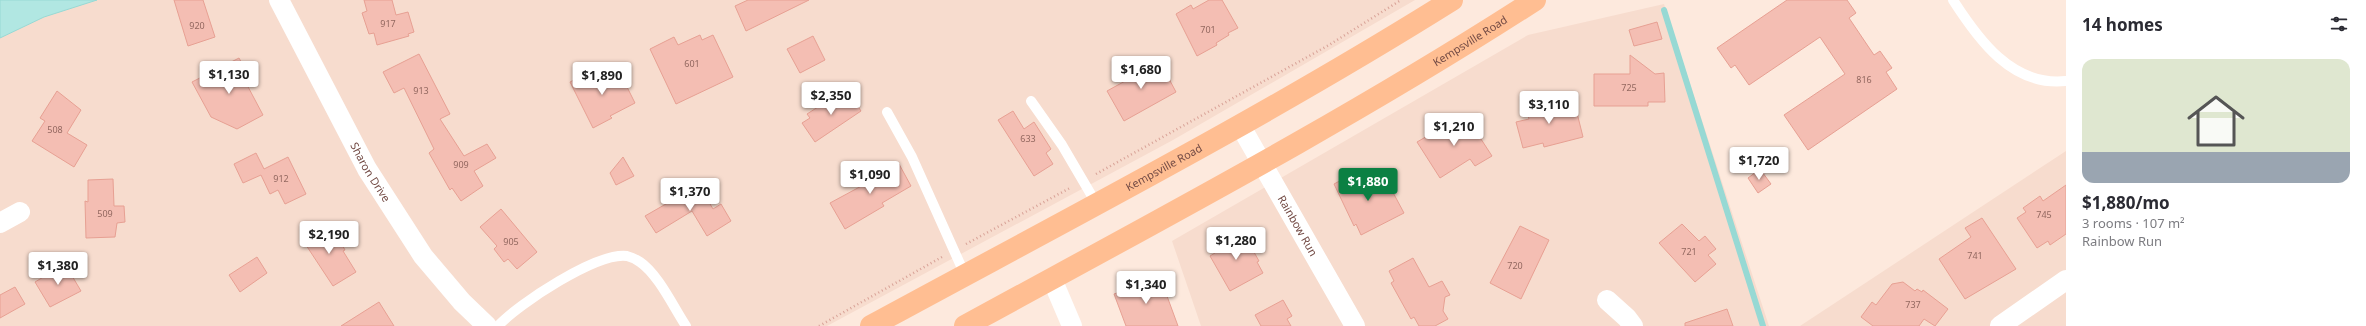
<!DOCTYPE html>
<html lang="en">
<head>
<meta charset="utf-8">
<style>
	:root { --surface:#fff; --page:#f2f2f3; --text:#2b2b33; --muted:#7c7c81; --line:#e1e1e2; --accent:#0b8043 }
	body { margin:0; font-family:"Noto Sans",sans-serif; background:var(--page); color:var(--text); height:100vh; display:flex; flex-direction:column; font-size:15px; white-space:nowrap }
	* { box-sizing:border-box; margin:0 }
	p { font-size:13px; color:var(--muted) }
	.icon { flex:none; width:22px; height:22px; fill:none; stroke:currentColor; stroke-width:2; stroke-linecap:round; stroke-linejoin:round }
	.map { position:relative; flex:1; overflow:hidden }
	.drawer { display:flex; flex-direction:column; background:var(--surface); width:300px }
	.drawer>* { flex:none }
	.price { position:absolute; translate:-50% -34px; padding:0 9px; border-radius:4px; background:#fff; color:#222; font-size:13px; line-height:26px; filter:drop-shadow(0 1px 2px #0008) }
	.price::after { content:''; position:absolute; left:50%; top:24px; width:12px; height:9px; margin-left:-6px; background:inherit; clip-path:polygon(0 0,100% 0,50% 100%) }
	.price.on { background:var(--accent); color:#fff }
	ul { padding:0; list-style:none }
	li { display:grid; align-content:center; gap:8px; height:212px; padding:0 16px }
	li+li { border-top:1px solid var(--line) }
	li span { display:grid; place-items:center; height:124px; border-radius:12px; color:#555 }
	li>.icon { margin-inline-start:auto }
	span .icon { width:72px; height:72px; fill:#fffc; stroke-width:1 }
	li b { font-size:17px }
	h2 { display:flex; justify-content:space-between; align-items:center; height:48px; padding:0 16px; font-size:17px }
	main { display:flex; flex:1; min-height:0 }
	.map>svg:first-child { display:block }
	.residential { fill:#f7dcce }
	.water { fill:#b1e7e2; stroke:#97d9d4 }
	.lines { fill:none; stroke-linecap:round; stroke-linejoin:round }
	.stream { stroke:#97d9d4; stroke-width:6 }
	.building { fill:#f4beb3; stroke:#e7a093 }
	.path { stroke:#d8a297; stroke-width:2.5; stroke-dasharray:1 3; stroke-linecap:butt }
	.lane { stroke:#fff; stroke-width:10 }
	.street { stroke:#fff; stroke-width:20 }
	.primary { stroke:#ffbe92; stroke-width:22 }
	.labels { text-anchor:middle; stroke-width:3.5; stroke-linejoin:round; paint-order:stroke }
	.number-label { font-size:9px; fill:#936860 }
	.street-label { font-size:11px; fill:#734b45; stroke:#ffeee4 }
</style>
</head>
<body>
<main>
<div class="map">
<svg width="2066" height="326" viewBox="0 0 2066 326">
	<rect width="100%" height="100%" fill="#fde9dd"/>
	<path class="residential" d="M0 0H1415L1173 140 827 326H0Z
		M1664 4 1769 326H1201L1172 241 1528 35Z
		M2066 151V326H1800Z"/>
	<path class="water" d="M0 0H97L44 17 0 38Z"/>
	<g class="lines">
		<path class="stream" d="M1664 10 1763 326"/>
	</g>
	<path class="building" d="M174 0H203L215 37 188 46Z
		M364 0H392L396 15 408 12 414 32 408 34 409 36 377 45 374 33 369 34 362 13 367 11Z
		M748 0H809L746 31 735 6Z
		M1209 0H1222L1238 28 1228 33 1229 35 1216 43 1217 45 1197 56 1176 14 1191 5 1193 9Z
		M1787 0H1847L1856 13 1849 18 1874 55 1880 51 1892 68 1886 72 1897 89 1808 150 1784 115 1845 74 1820 37 1749 85 1735 65 1731 68 1717 48Z
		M1657 22 1662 39 1634 46 1629 30Z
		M700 35 702 40 713 35 733 77 676 104 650 49 674 37 678 45Z
		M813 36 825 60 800 73 787 49Z
		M419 54 450 114 440 119 464 156 487 144 496 158 474 171 483 186 461 201 452 188 450 190 429 153 434 149 404 88 394 93 383 72Z
		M1630 55 1655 74 1664 73 1665 102H1648V106H1594V74H1630Z
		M239 58 251 80 246 83 263 115 237 129 211 117 192 82Z
		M1135 62 1140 73 1160 62 1176 92 1124 121 1107 91 1127 80 1122 70Z
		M618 69 635 103 610 116 612 118 593 128 570 82 589 72 593 81Z
		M57 91 81 110 67 133 87 145 74 167 32 141 45 121 40 118Z
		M848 92 861 111 815 142 802 123 810 118 807 114 832 98 834 101Z
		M1555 100 1570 110 1576 109 1583 137 1544 147 1543 143 1523 148 1516 122 1529 119 1525 107Z
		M1013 111 1024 129 1034 122 1051 149 1046 153 1053 164 1034 176 998 120Z
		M1466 116 1492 156 1475 166 1470 159 1440 178 1417 142 1455 120 1457 123Z
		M256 153 264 169 288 157 306 194 285 204 278 190 270 194 261 175 243 183 234 164Z
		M623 157 634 176 616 185 610 173Z
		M899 164 911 186 882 203 884 206 845 229 830 203 867 183 861 173 876 165 881 174Z
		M1760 169 1771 184 1758 193 1748 178Z
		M1360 170 1364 176 1366 175 1371 184 1377 181 1382 189 1389 185 1404 213 1361 235 1356 224 1354 226 1334 184Z
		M113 179 114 206H124L125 222 117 223 115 237 86 238 85 201 88 202V180Z
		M699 185 713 209 721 204 731 221 707 236 692 211 656 233 645 216Z
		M2066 185V234L2050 245 2048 241 2037 248 2017 218 2026 212 2023 208 2040 196 2043 201Z
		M501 209 537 252 517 269 508 259 504 262 494 249 497 246 480 227Z
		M1982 218 2016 269 1965 299 1939 259 1971 237 1965 228Z
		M325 224 333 237 336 234 345 250 343 251 356 272 333 286 302 239Z
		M1682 224 1699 241 1705 236 1716 249 1708 255 1716 264 1695 282 1659 243Z
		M1520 226 1549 240 1521 299 1490 283Z
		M1242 231 1259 261 1257 262 1263 273 1230 291 1210 256 1215 253 1213 248 1217 244Z
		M257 257 267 273 240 292 229 275Z
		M1413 258 1429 287 1442 281 1450 295 1445 297 1443 311 1448 319 1435 326H1419L1414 317 1411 319 1391 283 1394 281 1389 271Z
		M65 264 81 291 50 307 35 282Z
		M1160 277 1178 326H1126L1114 294Z
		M1903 282 1915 291 1917 289 1922 292 1923 290 1948 309 1935 326 1924 319 1919 326H1873L1861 317 1872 302 1876 305 1892 284Z
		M15 287 25 304 0 318V295Z
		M1283 300 1292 316 1287 319 1291 326H1261L1255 315Z
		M379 302 394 326H341Z
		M1727 309 1733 326H1685V323Z"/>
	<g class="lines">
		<path class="path" d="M1096 174 1329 45 1401 0
			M966 244 1070 188
			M819 326 942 257"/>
		<path class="lane" d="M1953 0C1978 39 2012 87 2066 81
			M1031 101 1062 145 1096 203
			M887 112 912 157 965 275
			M498 326C518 304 597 252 627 256 631 257 637 260 640 262 658 274 674 308 686 326"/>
		<g class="street">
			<path id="s1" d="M279 0 367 169 423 256 462 302 487 326"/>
			<path id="s2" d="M1240 125 1355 326"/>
			<path d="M0 223 20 212"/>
			<path d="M1052 279 1072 326"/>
			<path d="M1607 300 1627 318 1633 326"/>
			<path d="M2000 326 2066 280"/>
		</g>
		<g class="primary">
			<path id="s3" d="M871 326C1066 220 1264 118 1452 0"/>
			<path id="s4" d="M965 326C1157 221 1351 119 1535 0"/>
		</g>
	</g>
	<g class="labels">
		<g class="number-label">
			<text x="388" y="27">917</text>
			<text x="197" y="29">920</text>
			<text x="1208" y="33">701</text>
			<text x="692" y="67">601</text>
			<text x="1864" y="83">816</text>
			<text x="1629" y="91">725</text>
			<text x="421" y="94">913</text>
			<text x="55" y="133">508</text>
			<text x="1028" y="142">633</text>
			<text x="461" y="168">909</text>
			<text x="281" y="182">912</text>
			<text x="105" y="217">509</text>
			<text x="2044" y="218">745</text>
			<text x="511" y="245">905</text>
			<text x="1689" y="255">721</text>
			<text x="1975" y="259">741</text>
			<text x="1515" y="269">720</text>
			<text x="1913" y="308">737</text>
		</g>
		<g class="street-label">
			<text dy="4" stroke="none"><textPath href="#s4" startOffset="580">Kempsville Road</textPath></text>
			<text dy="4" stroke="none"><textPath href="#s3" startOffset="333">Kempsville Road</textPath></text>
			<text dy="4" stroke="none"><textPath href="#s1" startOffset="195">Sharon Drive</textPath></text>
			<text dy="4" stroke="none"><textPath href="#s2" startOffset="116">Rainbow Run</textPath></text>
		</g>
	</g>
</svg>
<b class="price" style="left:1141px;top:90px">$1,680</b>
<b class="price" style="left:229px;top:95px">$1,130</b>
<b class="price" style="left:602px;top:96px">$1,890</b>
<b class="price" style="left:831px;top:116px">$2,350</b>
<b class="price" style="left:1549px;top:125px">$3,110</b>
<b class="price" style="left:1454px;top:147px">$1,210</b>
<b class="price" style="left:1759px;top:181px">$1,720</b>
<b class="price" style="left:870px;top:195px">$1,090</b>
<b class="price on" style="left:1368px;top:202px">$1,880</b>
<b class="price" style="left:690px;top:212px">$1,370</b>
<b class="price" style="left:329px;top:255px">$2,190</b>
<b class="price" style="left:1236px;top:261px">$1,280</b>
<b class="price" style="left:58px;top:286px">$1,380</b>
<b class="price" style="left:1146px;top:305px">$1,340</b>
</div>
<section class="drawer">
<h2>14 homes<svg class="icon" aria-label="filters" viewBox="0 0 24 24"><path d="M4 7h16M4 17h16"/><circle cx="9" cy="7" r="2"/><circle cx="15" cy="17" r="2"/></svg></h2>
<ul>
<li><span style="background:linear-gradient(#dfe7d0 75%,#9aa5b1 0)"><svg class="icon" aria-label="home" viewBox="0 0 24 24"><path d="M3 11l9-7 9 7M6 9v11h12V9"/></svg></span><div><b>$1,880/mo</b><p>3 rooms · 107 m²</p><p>Rainbow Run</p></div></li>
</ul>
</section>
</main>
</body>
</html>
